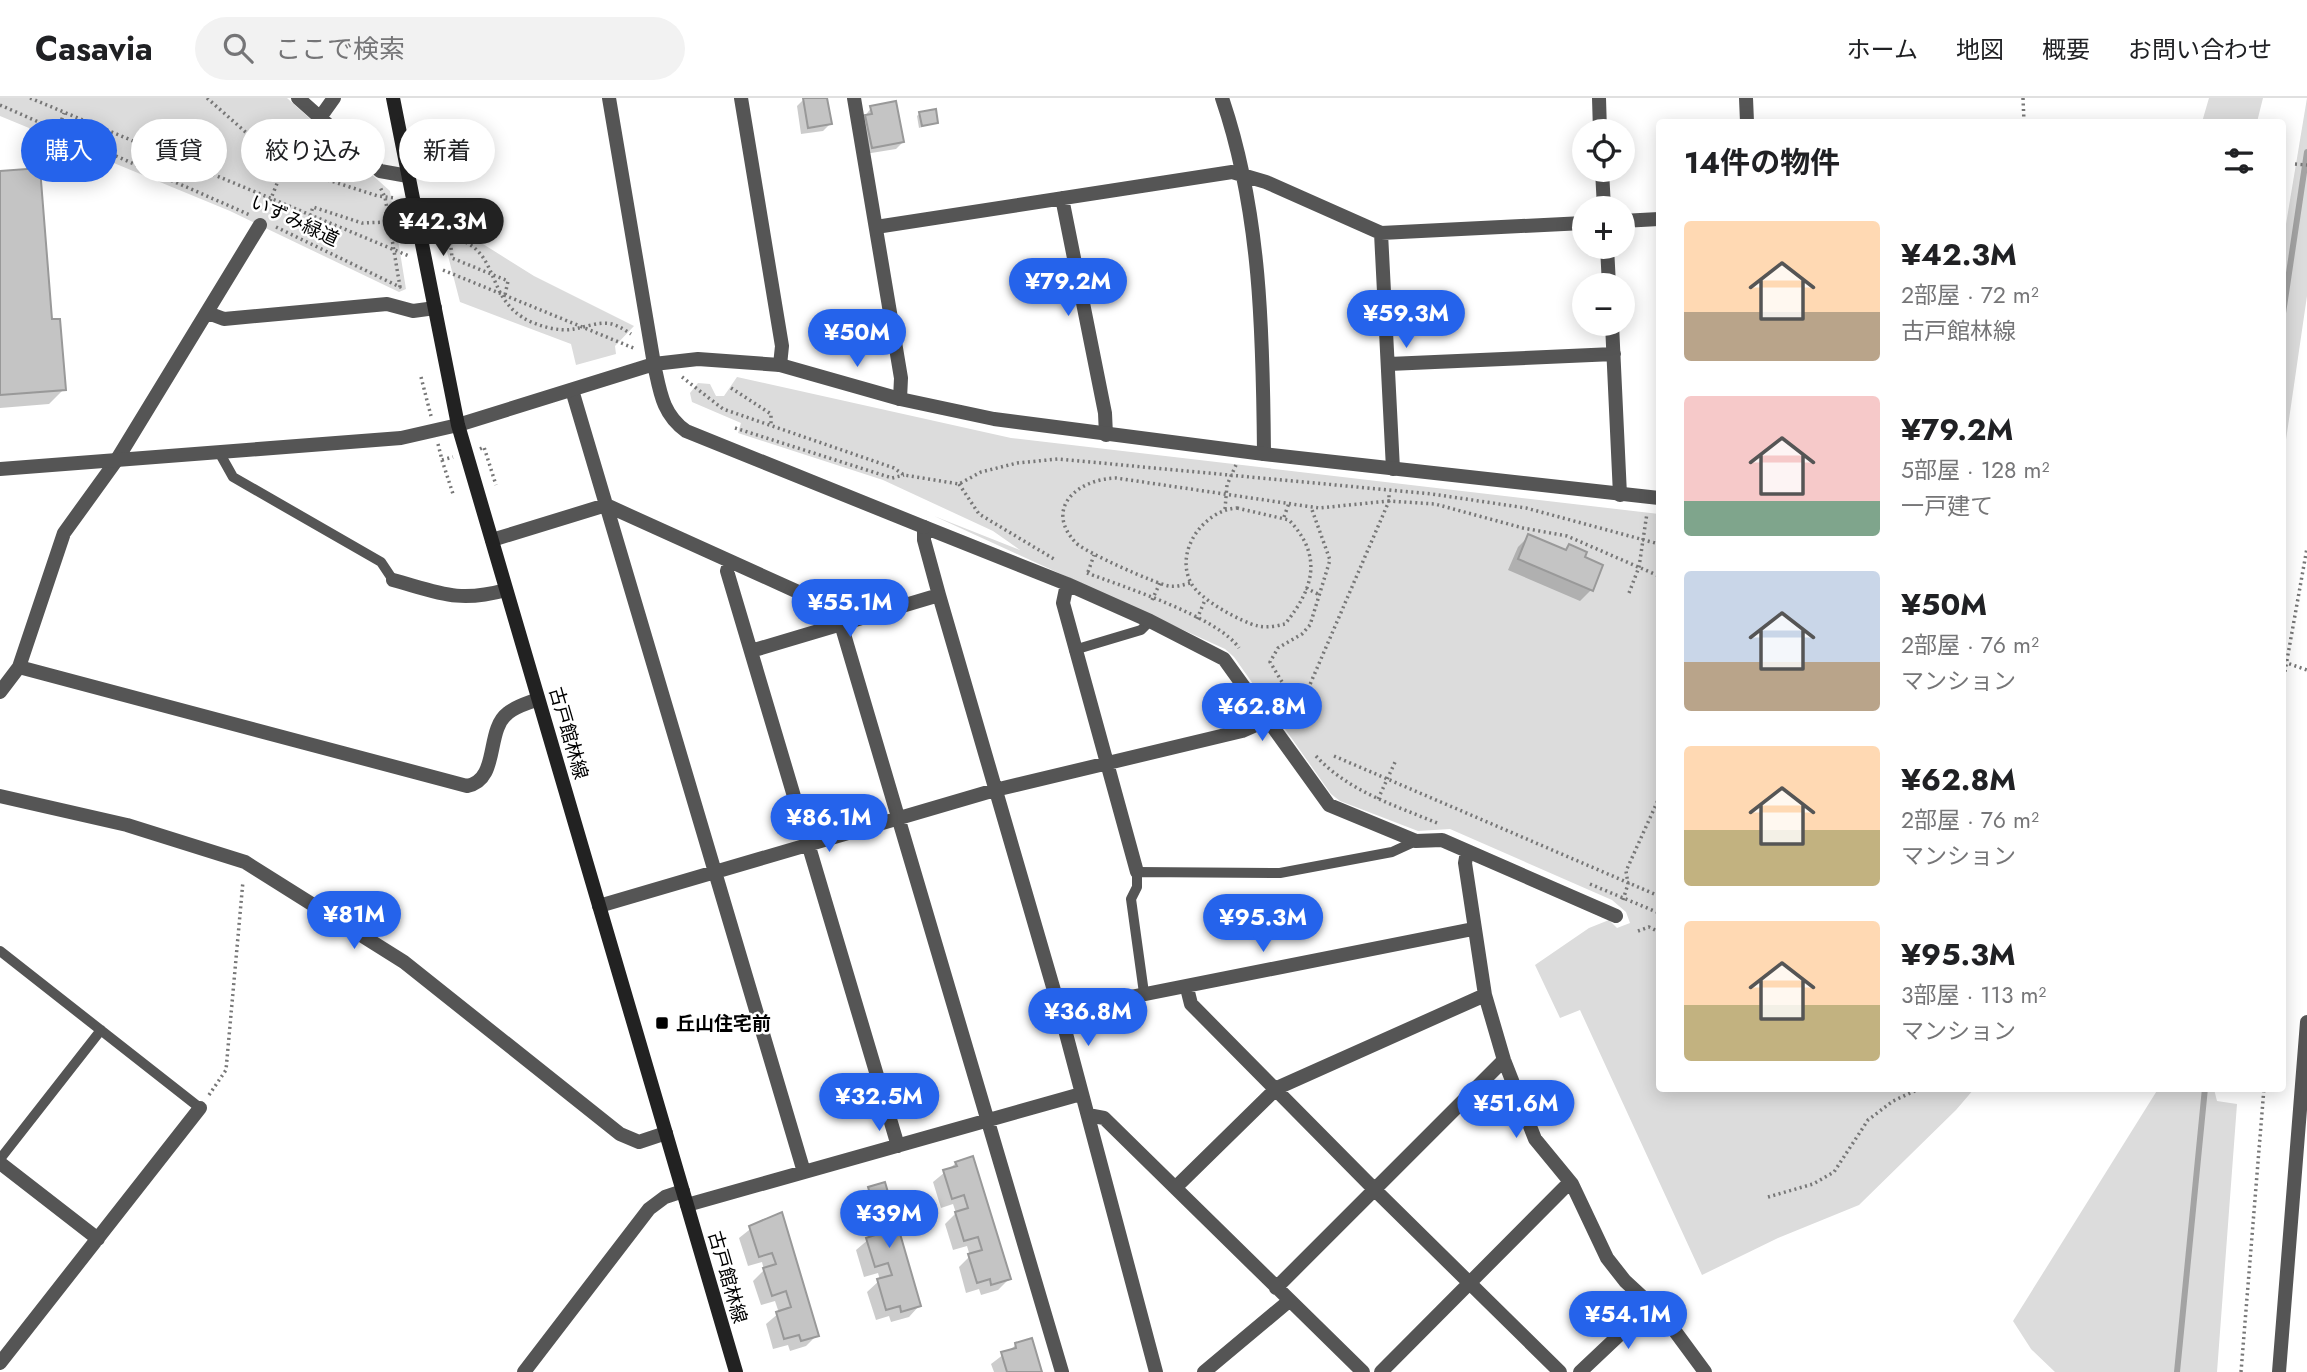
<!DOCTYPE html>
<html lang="ja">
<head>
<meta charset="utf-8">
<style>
	:root { --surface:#fff; --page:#f2f2f2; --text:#202124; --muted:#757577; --line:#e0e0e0; --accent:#2563eb }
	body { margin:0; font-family:Jost,"Noto Sans JP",sans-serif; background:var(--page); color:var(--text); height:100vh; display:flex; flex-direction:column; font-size:26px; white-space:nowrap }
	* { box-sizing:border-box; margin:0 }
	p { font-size:23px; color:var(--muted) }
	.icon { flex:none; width:38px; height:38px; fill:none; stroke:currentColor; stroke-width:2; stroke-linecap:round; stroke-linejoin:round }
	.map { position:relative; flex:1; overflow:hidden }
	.panel { position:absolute; left:1656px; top:21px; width:630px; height:973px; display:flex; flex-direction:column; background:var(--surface); border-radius:7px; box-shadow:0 4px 18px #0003 }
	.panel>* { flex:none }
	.hud { position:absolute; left:21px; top:21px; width:665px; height:63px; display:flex; gap:14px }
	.controls { position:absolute; left:1572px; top:21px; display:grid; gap:14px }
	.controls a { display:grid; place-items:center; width:63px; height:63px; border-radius:50%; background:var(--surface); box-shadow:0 4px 18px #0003; font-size:35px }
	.price { position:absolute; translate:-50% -60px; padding:0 16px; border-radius:24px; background:var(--accent); color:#fff; font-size:23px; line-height:46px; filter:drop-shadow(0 2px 4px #0008) }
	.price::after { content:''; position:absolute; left:50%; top:42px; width:21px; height:16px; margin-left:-10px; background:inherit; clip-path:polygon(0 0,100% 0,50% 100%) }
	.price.selected { background:#222; color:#fff }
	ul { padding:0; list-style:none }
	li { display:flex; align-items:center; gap:21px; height:175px; padding:0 28px }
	li span { display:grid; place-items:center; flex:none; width:196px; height:140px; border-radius:7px; color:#555 }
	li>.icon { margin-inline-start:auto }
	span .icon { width:84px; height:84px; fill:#fffc; stroke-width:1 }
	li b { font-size:30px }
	h2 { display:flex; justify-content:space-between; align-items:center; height:84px; padding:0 28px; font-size:30px }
	.tag { padding:0 24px; border-radius:32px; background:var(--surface); box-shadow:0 4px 18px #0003; font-size:24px; line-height:63px }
	.tag.selected { background:var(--accent); color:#fff }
	header { display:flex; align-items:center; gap:42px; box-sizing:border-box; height:98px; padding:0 35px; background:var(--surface); border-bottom:2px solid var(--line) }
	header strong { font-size:33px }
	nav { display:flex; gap:38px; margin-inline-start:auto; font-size:24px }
	.search { width:490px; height:63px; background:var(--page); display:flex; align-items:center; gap:18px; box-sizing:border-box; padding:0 24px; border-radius:38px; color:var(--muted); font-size:26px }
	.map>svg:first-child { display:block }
	.green { fill:#dcdcdc }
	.shadow { fill:#0003 }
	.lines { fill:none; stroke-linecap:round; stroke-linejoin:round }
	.stream { stroke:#a3a3a3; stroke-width:6 }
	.building { fill:#c4c4c4; stroke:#999; stroke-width:2 }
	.path { stroke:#777; stroke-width:3.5; stroke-dasharray:2 3.5; stroke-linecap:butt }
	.service { stroke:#555; stroke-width:10 }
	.minor { stroke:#555; stroke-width:14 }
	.tertiary { stroke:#555; stroke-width:14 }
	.secondary { stroke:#222; stroke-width:14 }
	.poi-dot { fill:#000; stroke:#fff; stroke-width:2.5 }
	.labels { text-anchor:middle; stroke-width:5; stroke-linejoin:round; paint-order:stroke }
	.street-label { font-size:19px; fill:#000; stroke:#fff }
	.poi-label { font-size:19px; font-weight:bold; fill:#000; stroke:#fff; text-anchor:start }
</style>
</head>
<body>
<header>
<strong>Casavia</strong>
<div class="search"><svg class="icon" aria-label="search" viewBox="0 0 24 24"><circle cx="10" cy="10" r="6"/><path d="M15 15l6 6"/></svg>ここで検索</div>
<nav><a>ホーム</a><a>地図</a><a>概要</a><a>お問い合わせ</a></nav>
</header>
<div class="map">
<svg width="2307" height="1274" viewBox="0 0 2307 1274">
	<rect width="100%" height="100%" fill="#fff"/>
	<path class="green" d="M0 0H287L390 93 406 191 399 194 230 113 0 18Z
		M2209 0H2263L2257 24H2202Z
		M2307 0V198L2282 369V150Z
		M439 123 467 136 534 178 634 228 615 248 616 256 576 267 571 246 460 204Z
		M737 279 1011 340 1659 416V990L1974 991 1956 1012 1859 1107 1778 1140 1702 1177 1580 912 1560 920 1535 867 1589 830 1609 822 1617 830 1630 825 1626 814 1612 802 1450 731 1418 733 1340 703 1331 696 1234 559 1225 551 934 418 1020 452 993 433 883 382 738 335 741 325 692 304 690 295 698 285 710 286 716 298H724Z
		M2158 991H2214L2217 1003 2237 1006 2217 1274H2055L2031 1251 2013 1223Z"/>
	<path class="shadow" d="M826 0 830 26 823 33 801 36 797 8 804 1Z
		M871 10 903 44 896 51 865 56 859 26Z
		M920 15 936 24 919 30 917 18Z
		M0 75 51 223 64 291 49 306 0 310Z
		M1529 438 1564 453 1569 448 1583 460 1591 492 1580 503 1508 472 1518 449Z
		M956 1065 1009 1181 998 1192 981 1197 979 1191 966 1195 959 1169 970 1158 967 1148 953 1152 945 1126 956 1115 953 1106 941 1110 933 1084Z
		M869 1091 919 1208 909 1219 891 1224 889 1218 876 1222 867 1194 880 1182 878 1175 864 1179 856 1152 869 1141 866 1131 853 1135 846 1112Z
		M781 1116 817 1237 806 1248 790 1253 788 1247 773 1251 766 1226 779 1215 775 1203 761 1207 753 1183 764 1172 762 1164 748 1168 739 1140 763 1121Z
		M1016 1247 1040 1274H994L991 1266Z"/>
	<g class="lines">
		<path class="stream" d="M2282 222 2307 54
			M2177 1274 2205 990"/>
	</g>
	<path class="building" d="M803 0H827L832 26 808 30Z
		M896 3 904 44 872 50 865 17 872 16 870 8Z
		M936 11 938 25 922 28 919 14Z
		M40 70 52 221H60L66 292 0 297V73Z
		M1528 436 1566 452 1569 446 1587 454 1585 459 1603 467 1593 493 1518 461Z
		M973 1058 1011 1181 991 1187 990 1181 977 1185 968 1156 982 1152 978 1139 964 1143 955 1114 968 1110 964 1097 952 1101 943 1072 957 1068 955 1064Z
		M885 1084 921 1208 901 1214 900 1208 886 1212 877 1181 892 1177 888 1165 875 1169 866 1140 881 1135 877 1121 864 1125 856 1099 870 1096 868 1089Z
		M782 1114 819 1238 801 1243 799 1237 784 1241 776 1214 791 1209 786 1193 772 1198 763 1170 776 1166 772 1155 759 1159 749 1128Z
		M1032 1240 1042 1274H1007L1001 1254 1016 1250 1015 1245Z"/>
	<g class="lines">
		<path class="path" d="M30 0 409 158
			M207 0 284 68 378 98 395 100
			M2023 0 2024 24
			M0 7 250 117
			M58 32 64 15
			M2295 66 2307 67
			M266 113 284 68 309 34
			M310 118 313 109 362 125 389 124
			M276 129 400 189 385 99 380 89
			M439 138C502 142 482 193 522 219 536 228 559 234 574 231 586 229 600 223 612 226 619 228 625 232 631 236
			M450 139 452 160 508 183 505 197
			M443 172 636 251
			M421 279 431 318
			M682 279 723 311 894 370 904 377 959 386 981 374 1017 365 1058 361 1432 396 1526 410 1659 446
			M731 290 771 316V328
			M735 330 892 380 904 377
			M438 346 442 362 453 359
			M480 351 484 349 496 387
			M442 362 453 396
			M959 386 979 416 1054 461
			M1237 410 1289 422C1323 458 1314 490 1285 526 1277 528 1267 530 1258 528 1241 524 1199 501 1191 485 1174 453 1204 412 1237 410Z
			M1225 411 1227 387 1236 367
			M1284 419 1289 405
			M1088 474 1094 457
			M1087 475C1124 489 1218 519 1239 550
			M1190 485C1183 487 1176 489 1169 488 1156 486 1085 454 1076 445 1043 410 1078 381 1116 380L1319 410 1389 403V394
			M1306 490 1320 497
			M1629 495 1639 469 1647 415
			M1152 502 1160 485
			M1197 521 1205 502
			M2284 564 2307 572
			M2282 590 2307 450
			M1299 612 1270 564 1278 550 1302 536 1310 527 1330 462 1311 409
			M1289 624 1299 612 1389 403 1435 406 1523 430 1567 438 1659 478
			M1316 658C1348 693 1394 707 1437 725
			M1334 658 1659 798
			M1378 701 1396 662
			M1590 786 1659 815
			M1623 802 1628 786 1626 773 1659 700
			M1638 833 1649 829 1659 834
			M209 997 226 972 243 783
			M1768 1099 1813 1086 1834 1074 1868 1022 1893 1003 1921 990
			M2241 1274 2264 990"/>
		<path class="service" d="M219 354 233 379 381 464 393 482
			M1074 552 1141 532 1150 523
			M0 853 200 1010
			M1144 895 1131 801 1137 789V774L1280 775 1392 754 1416 743
			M0 1061 101 932"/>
		<path class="minor" d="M298 0 380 73 408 78
			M609 0 654 266
			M741 0 782 248 780 267
			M854 0 901 280 900 301
			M1222 0C1261 114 1263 237 1264 356
			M1599 0 1600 33
			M319 21 334 0
			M1602 72 1604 110
			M1062 100 1105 315 1106 337
			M1622 123 1659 121
			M876 129 1232 74 1266 84 1381 135 1584 125
			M1381 135 1393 371
			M1607 149 1609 187
			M208 215 224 221 387 206 413 213 435 210
			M1612 226 1620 397
			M1389 266 1614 256
			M572 292 804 1074
			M492 442 606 407 807 498 841 526 1062 1274
			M730 463 727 473 898 1048
			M393 482C440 495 458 505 506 492
			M1067 486 1063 505 1137 774
			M751 553 939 497
			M19 569 467 688C500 682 485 632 508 615 516 608 529 605 538 601
			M0 594 19 569 64 435 116 363 260 127
			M0 698 127 727 245 764 404 864 620 1036 639 1044 666 1035
			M1467 754 1465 765 1485 897 1504 962 1535 1041 1572 1086 1607 1160 1625 1183 1666 1221 1705 1274
			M599 808 995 692 1242 633 1267 622
			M1187 890 1191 906 1375 1092 1560 1274
			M1060 913 1473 831
			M1088 1017 1104 1020 1363 1274
			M0 1065 98 1141
			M1176 1089 1277 990 1485 897
			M687 1107 1081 996
			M1276 1190 1504 962
			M0 1265 200 1010
			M524 1274 649 1111 665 1099 683 1093
			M1156 1274 1060 913 939 497 924 442V429L1067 486 1150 523 1224 561 1329 707 1416 743 1442 742 1616 818
			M1204 1274 1289 1203
			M1381 1274 1566 1088 1572 1086
			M1580 1274 1650 1208
			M2279 1274 2307 924"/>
		<path class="tertiary" d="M1746 0 1747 24
			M654 266C660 293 662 316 686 333L924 429
			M0 371 401 340 458 327 654 266 698 261 780 267 900 301 994 321 1264 356 1659 400"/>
		<path class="secondary" d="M393 0 458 327 736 1274"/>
	</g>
	<rect class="poi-dot" x="655" y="918" width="14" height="14" rx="3.5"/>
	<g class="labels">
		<g class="street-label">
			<text transform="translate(295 122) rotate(25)" y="7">いずみ緑道</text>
			<text transform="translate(569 635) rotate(74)" y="7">古戸館林線</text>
			<text transform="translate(728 1179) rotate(74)" y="7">古戸館林線</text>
		</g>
		<g class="poi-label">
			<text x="676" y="932">丘山住宅前</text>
		</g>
	</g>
</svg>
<div class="controls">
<a><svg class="icon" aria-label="locate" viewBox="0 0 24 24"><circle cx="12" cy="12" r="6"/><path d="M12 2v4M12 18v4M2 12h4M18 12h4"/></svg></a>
<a>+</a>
<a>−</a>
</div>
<b class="price selected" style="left:443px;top:160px">¥42.3M</b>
<b class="price" style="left:1068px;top:220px">¥79.2M</b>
<b class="price" style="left:1406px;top:252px">¥59.3M</b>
<b class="price" style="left:857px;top:271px">¥50M</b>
<b class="price" style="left:850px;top:541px">¥55.1M</b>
<b class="price" style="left:1262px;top:645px">¥62.8M</b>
<b class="price" style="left:829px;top:756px">¥86.1M</b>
<b class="price" style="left:354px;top:853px">¥81M</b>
<b class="price" style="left:1263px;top:856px">¥95.3M</b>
<b class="price" style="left:1088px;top:950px">¥36.8M</b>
<b class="price" style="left:879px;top:1035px">¥32.5M</b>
<b class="price" style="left:1516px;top:1042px">¥51.6M</b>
<b class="price" style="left:889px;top:1152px">¥39M</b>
<b class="price" style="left:1628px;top:1253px">¥54.1M</b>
<div class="hud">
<a class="tag selected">購入</a>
<a class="tag">賃貸</a>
<a class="tag">絞り込み</a>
<a class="tag">新着</a>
</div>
<section class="panel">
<h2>14件の物件<svg class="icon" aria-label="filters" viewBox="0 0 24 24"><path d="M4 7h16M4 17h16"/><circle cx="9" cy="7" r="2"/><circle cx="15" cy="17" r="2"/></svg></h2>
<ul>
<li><span style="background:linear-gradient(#ffd9b3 65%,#b9a48a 0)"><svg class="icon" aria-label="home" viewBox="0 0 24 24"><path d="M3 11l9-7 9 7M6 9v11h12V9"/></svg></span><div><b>¥42.3M</b><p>2部屋 · 72 m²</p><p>古戸館林線</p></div></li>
<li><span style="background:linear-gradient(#f6c9c9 75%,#7fa58c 0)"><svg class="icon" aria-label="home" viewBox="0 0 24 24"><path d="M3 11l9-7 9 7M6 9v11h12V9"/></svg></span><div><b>¥79.2M</b><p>5部屋 · 128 m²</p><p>一戸建て</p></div></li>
<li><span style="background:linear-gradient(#c9d6e8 65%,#b9a48a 0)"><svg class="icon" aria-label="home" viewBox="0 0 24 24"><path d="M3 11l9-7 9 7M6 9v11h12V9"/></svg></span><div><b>¥50M</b><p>2部屋 · 76 m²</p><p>マンション</p></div></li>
<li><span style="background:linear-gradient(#ffd9b3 60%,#c2b280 0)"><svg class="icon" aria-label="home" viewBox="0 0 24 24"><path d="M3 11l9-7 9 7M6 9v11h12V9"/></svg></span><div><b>¥62.8M</b><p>2部屋 · 76 m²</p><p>マンション</p></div></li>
<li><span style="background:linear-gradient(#ffd9b3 60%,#c2b280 0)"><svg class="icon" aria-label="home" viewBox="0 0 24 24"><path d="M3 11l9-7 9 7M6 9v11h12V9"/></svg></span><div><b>¥95.3M</b><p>3部屋 · 113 m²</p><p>マンション</p></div></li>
</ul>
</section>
</div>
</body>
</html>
